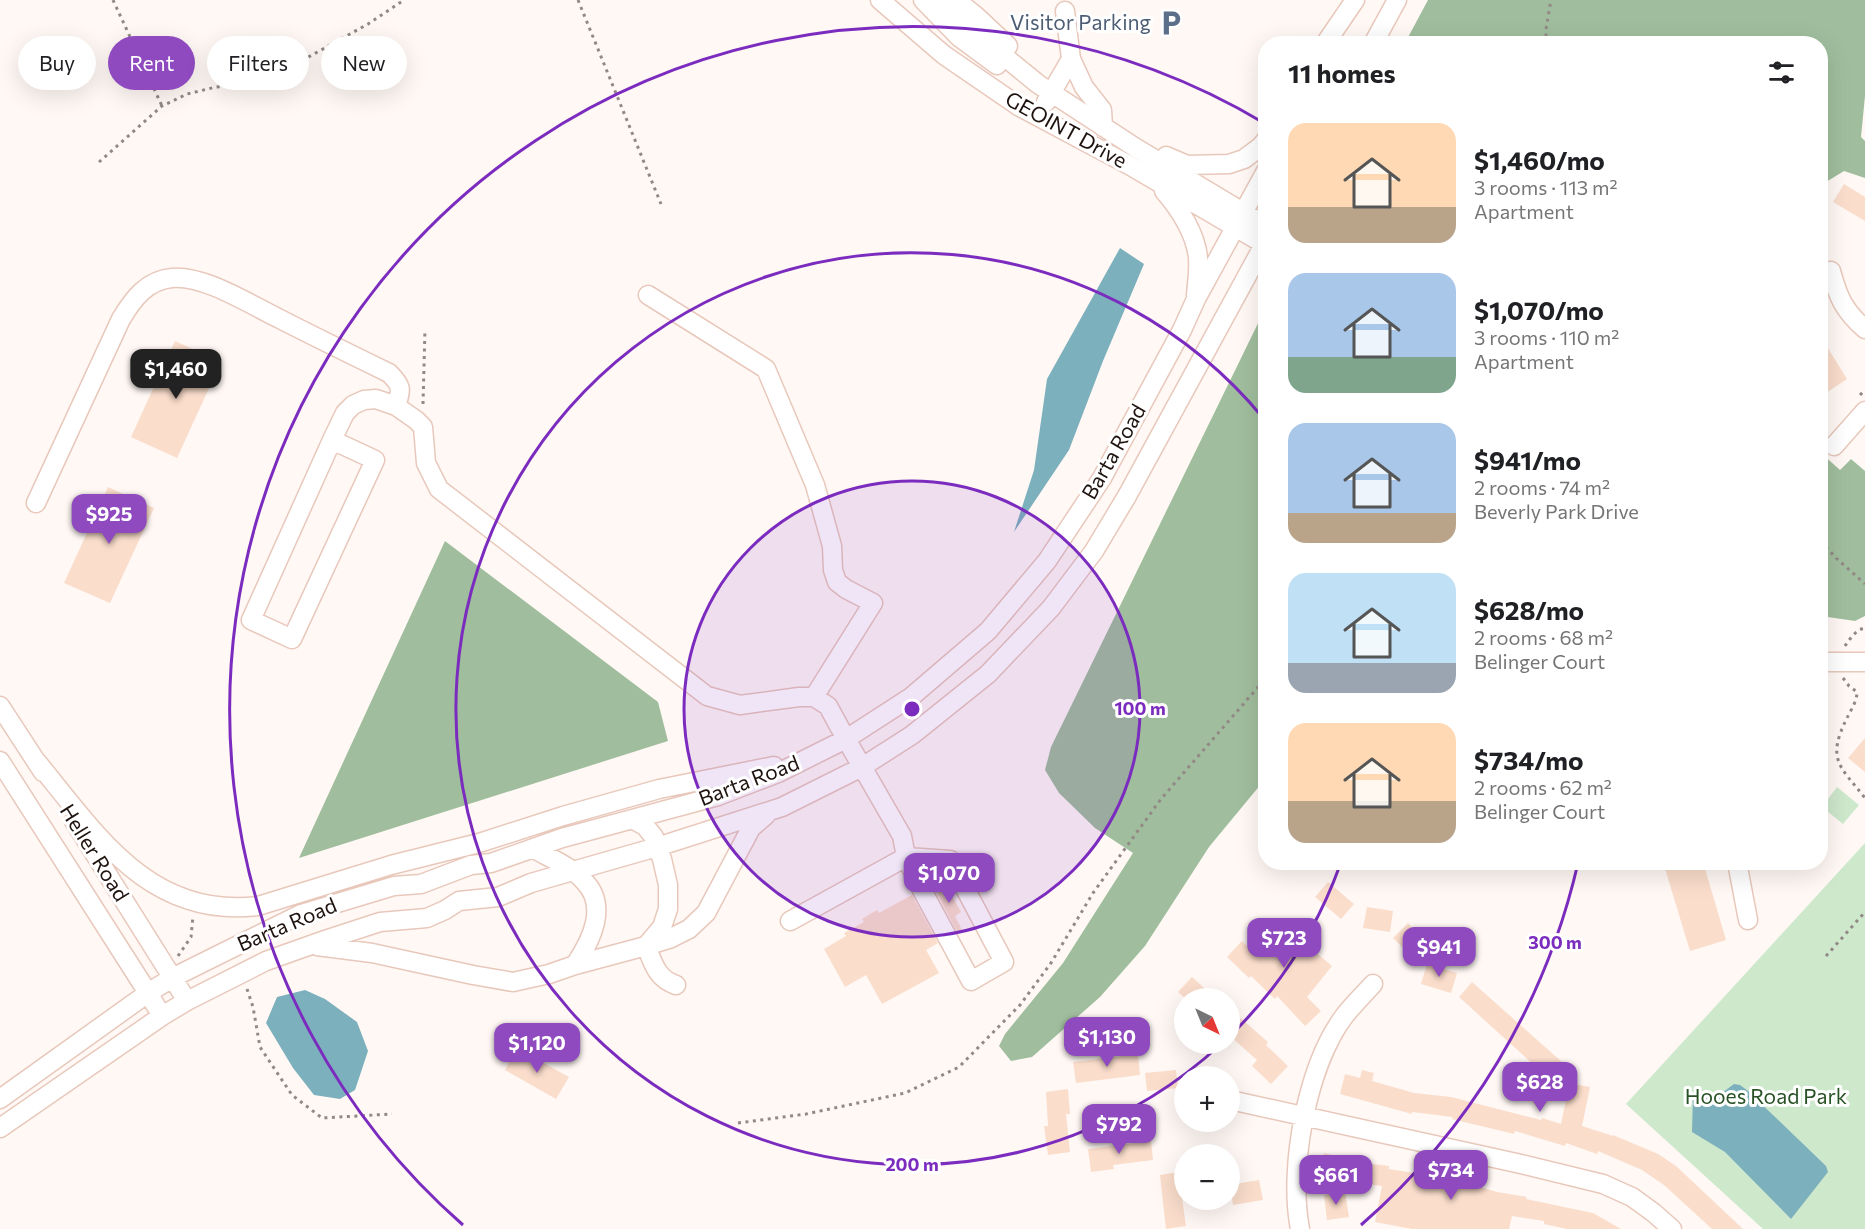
<!DOCTYPE html>
<html lang="en">
<head>
<meta charset="utf-8">
<style>
	:root { --surface:#fff; --page:#f6f6f6; --text:#202124; --muted:#757577; --accent:#8e4abe }
	body { margin:0; font-family:Commissioner,sans-serif; background:var(--page); color:var(--text); height:100vh; display:flex; flex-direction:column; font-size:22px; white-space:nowrap }
	* { box-sizing:border-box; margin:0 }
	p { font-size:20px; color:var(--muted) }
	.icon { flex:none; width:33px; height:33px; fill:none; stroke:currentColor; stroke-width:2; stroke-linecap:round; stroke-linejoin:round }
	.map { position:relative; flex:1; overflow:hidden }
	.details { position:absolute; left:1258px; top:36px; width:570px; height:834px; display:flex; flex-direction:column; background:var(--surface); border-radius:24px; box-shadow:0 6px 24px #0002 }
	.details>* { flex:none }
	.guide { position:absolute; left:18px; top:36px; width:570px; height:54px; display:flex; gap:12px }
	.needle { width:39px; rotate:137deg }
	.buttons { position:absolute; left:1174px; top:988px; display:grid; gap:12px }
	.buttons a { display:grid; place-items:center; width:66px; height:66px; border-radius:50%; background:var(--surface); box-shadow:0 6px 24px #0002; font-size:30px }
	.price { position:absolute; translate:-50% -51px; padding:0 14px; border-radius:12px; background:var(--accent); color:#fff; font-size:20px; line-height:39px; filter:drop-shadow(0 2px 3px #0008) }
	.price::after { content:''; position:absolute; left:50%; top:36px; width:18px; height:14px; margin-left:-9px; background:inherit; clip-path:polygon(0 0,100% 0,50% 100%) }
	.price.selected { background:#222; color:#fff }
	ul { padding:0; list-style:none }
	li { display:flex; align-items:center; gap:18px; height:150px; padding:0 30px }
	li span { display:grid; place-items:center; flex:none; width:168px; height:120px; border-radius:18px; color:#555 }
	li>.icon { margin-inline-start:auto }
	span .icon { width:72px; height:72px; fill:#fffc; stroke-width:1 }
	li b { font-size:26px }
	h2 { display:flex; justify-content:space-between; align-items:center; height:72px; padding:0 30px; font-size:26px }
	.tag { padding:0 21px; border-radius:27px; background:var(--surface); box-shadow:0 6px 24px #0002; font-size:21px; line-height:54px }
	.tag.selected { background:var(--accent); color:#fff }
	.map>svg:first-child { display:block }
	.green { fill:#cee8cc }
	.forest { fill:#a0be9d }
	.water { fill:#7db0bd }
	.building { fill:#faddcb }
	.lines { fill:none; stroke-linecap:round; stroke-linejoin:round }
	.minor-casing { stroke:#e8c8bb; stroke-width:21 }
	.path { stroke:#928986; stroke-width:3; stroke-dasharray:3 4.5; stroke-linecap:butt }
	.minor { stroke:#fff; stroke-width:18 }
	.ring { fill:none; stroke:#7b2cbf; stroke-width:3 }
	.labels { text-anchor:middle; stroke-width:6; stroke-linejoin:round; paint-order:stroke }
	.service-label { font-size:21px; fill:#4e5e75; stroke:#fff; text-anchor:end }
	.street-label { font-size:21px; fill:#1e130f; stroke:#fff }
	.park-label { font-size:21px; fill:#285225; stroke:#fff }
	.centre { fill:#7b2cbf; stroke:#fff; stroke-width:3 }
	.ring-label { font-size:18px; text-anchor:middle; font-weight:bold; fill:#7b2cbf; stroke:#fff; stroke-width:6; stroke-linejoin:round; paint-order:stroke }
</style>
</head>
<body>
<div class="map">
<svg width="1865" height="1229" viewBox="0 0 1865 1229">
	<rect width="100%" height="100%" fill="#fff8f5"/>
	<path class="green" d="M1837 787 1859 805 1843 824 1822 807Z
		M1865 843V1229H1763L1626 1104Z"/>
	<path class="forest" d="M1428 0H1865V96L1861 137 1865 141V178L1844 171 1821 185V44L1405 43Z
		M1266 307V778L1209 847 1145 946 1100 997 1032 1057 1011 1061 999 1046 1005 1034 1063 963 1133 853 1095 828 1059 793 1045 770 1051 747Z
		M1821 453 1840 470 1851 459 1865 471V616L1855 621 1821 616Z
		M445 541 658 702 668 741 299 858Z"/>
	<path class="water" d="M1120 248 1144 264 1103 361 1069 450 1014 532 1034 470 1047 379Z
		M305 990 325 999 357 1022 368 1051 355 1090 340 1099 314 1095 293 1068 266 1023 277 997Z
		M1734 1084 1740 1085 1748 1091 1826 1166 1828 1172 1791 1219 1725 1152 1692 1132 1693 1092C1715 1102 1715 1098 1734 1084Z"/>
	<path class="building" d="M1844 184 1865 197V221L1833 202Z
		M1821 337 1847 379 1826 393 1821 384Z
		M175 341 221 362 177 458 131 437Z
		M108 487 154 508 110 603 64 583Z
		M1865 738V772L1848 758Z
		M1663 862H1703L1726 940 1690 951Z
		M936 882 939 887 945 883 961 912 955 916 962 930 957 932 932 884Z
		M1328 882 1354 904 1341 919 1315 897Z
		M912 895 938 943 926 950 939 973 882 1004 866 975 845 987 824 949 846 936 844 933 864 922 862 919 877 910 879 913Z
		M1367 907 1393 911 1390 932 1363 928Z
		M1279 921 1332 966 1307 997 1321 1011 1305 1026 1277 996 1275 999 1251 976 1249 978 1227 957 1242 941 1251 950Z
		M1408 923 1428 944 1413 958 1393 938Z
		M1427 964 1457 973 1451 993 1421 984Z
		M1192 977 1216 999H1186L1178 992Z
		M1472 982 1572 1071 1562 1082 1590 1087 1582 1126 1613 1136V1135L1658 1154 1676 1166 1743 1229H1712L1664 1185 1642 1170 1598 1151 1597 1154 1566 1143 1565 1146 1515 1131 1514 1134 1452 1119 1453 1117 1412 1112V1114L1340 1094 1345 1074 1360 1078 1362 1070 1374 1073 1372 1081 1414 1093 1451 1097 1541 1120 1542 1118 1561 1124 1567 1095 1459 997Z
		M1230 1009 1268 1042 1266 1045 1288 1066 1271 1084 1252 1066 1257 1060 1230 1036Z
		M517 1048 569 1077 556 1099 505 1070Z
		M1138 1054 1140 1075 1076 1083 1073 1062Z
		M1176 1070 1178 1088 1147 1091 1145 1073Z
		M1068 1089 1070 1114H1066L1070 1152 1048 1155 1044 1126H1048L1046 1092Z
		M1151 1141 1153 1160 1113 1165 1114 1169 1091 1172 1088 1149Z
		M1324 1153 1363 1163 1389 1166V1169L1432 1176 1433 1173 1497 1192 1527 1197 1526 1199 1593 1213 1621 1229H1567L1544 1224V1221L1512 1216 1509 1229H1412L1375 1222 1382 1186 1359 1183 1319 1172Z
		M1185 1171V1191H1181L1186 1226 1166 1229 1160 1175Z
		M1259 1180 1263 1200 1233 1205 1230 1185Z
		M1345 1192 1349 1217 1327 1220 1324 1195Z"/>
	<g class="lines">
		<g class="minor-casing">
			<path id="minor" d="M880 0 944 55 1020 107 1129 165 1264 244
				M923 0 959 37 997 65
				M941 0 967 26 1038 84 1136 148 1266 226
				M956 0 976 16 1008 46
				M1065 11 1071 59 1084 87 1102 110 1103 127
				M1325 44 1355 0
				M1373 44 1397 0
				M1046 102 1071 59
				M1166 156 1187 165 1229 164 1244 159 1260 147 1266 140
				M1164 191C1179 208 1196 234 1198 258 1199 270 1197 283 1196 295
				M1831 271C1838 297 1844 311 1865 329
				M648 295 766 369 815 485 832 546 833 570 837 582 846 589 873 603 814 697
				M332 440 375 460 292 639 251 620 332 440 345 413 353 405 364 400 376 399 396 406 416 420 423 427 426 463 439 489 707 696 740 705 799 697H814L828 706 846 739 902 836 906 857 922 890 971 981 1004 962 950 860 906 857 790 921
				M1834 446 1865 411
				M36 503 121 319C133 299 147 280 172 278 204 275 249 304 278 318 315 337 352 355 389 373 402 386 402 389 396 406
				M1821 662H1865
				M0 706 43 772
				M0 761 148 993 162 1016
				M37 762C97 835 150 919 258 906L391 865 479 843 563 816 659 789 774 766
				M74 821 187 1001
				M1737 862 1748 920
				M317 946 372 953 473 975 513 982 549 974 575 965C591 941 609 906 584 881 571 866 549 858 533 848
				M575 965 646 946 662 927 668 909V885L662 859 654 837 645 826 632 819
				M676 985C656 978 654 964 646 946L669 939 689 929 706 913 751 828 766 815
				M0 1099 148 993 172 978 301 914 394 886 421 884 471 865 491 863 562 838 718 796 778 773 846 739 911 697 988 631 1047 561 1102 478 1182 330 1196 299 1266 171
				M1230 1100 1521 1164 1603 1184 1632 1197 1654 1213 1672 1229
				M0 1128 162 1016 187 1001 266 961 325 940 380 922 427 918 445 910 459 901 498 897 531 883 657 847 782 807 862 767 912 735 988 674 1051 608 1094 551 1127 496 1266 241
				M1300 1229C1288 1168 1307 1065 1345 1015 1354 1004 1364 994 1373 984"/>
		</g>
		<path class="path" d="M113 0 162 106
			M578 0 661 204
			M1546 44V29L1551 0
			M99 162 162 106 187 94 216 87 241 85 294 65 368 24 404 0
			M1860 395 1865 390
			M423 404 425 329
			M1821 541 1836 558 1865 584
			M1845 646C1850 639 1855 630 1865 628
			M1843 678 1849 686 1857 692C1857 701 1851 710 1847 718 1826 760 1840 766 1865 798
			M178 956 191 937 193 916
			M1826 956 1865 912
			M247 989 253 1007 260 1047 292 1095 322 1118 392 1114
			M738 1123 806 1114 905 1093 959 1067 1020 1005 1051 963 1093 893 1161 799 1266 678"/>
		<use href="#minor" class="minor"/>
	</g>
	<circle cx="912" cy="709" r="228" fill="#7b2cbf" fill-opacity=".12"/>
	<g class="ring">
		<circle cx="912" cy="709" r="228"/>
		<path d="M1340 865A456 456 0 0 1 1232 1034M1220 1045A456 456 0 1 1 1264 419"/>
		<path d="M1578 863A684 684 0 0 1 1361 1225M463 1225A684 684 0 0 1 1264 123"/>
	</g>
	<defs>
		<g id="parking-bare" transform="scale(2.07)"><path d="M-3.5-5.5H1a3.5 3.5 0 0 1 0 7H-1V5.5H-3.5ZM-1-3.4V-.6H.8a1.4 1.4 0 0 0 0-2.8Z" fill="#5c6f8a" stroke="#fff" stroke-width="2.5" paint-order="stroke"/></g>
	</defs>
	<g fill-rule="evenodd">
		<use href="#parking-bare" x="1171" y="23"/>
	</g>
	<g class="labels">
		<g class="service-label">
			<text x="1151" y="30">Visitor Parking</text>
		</g>
		<g class="street-label">
			<text transform="translate(1066 130) rotate(29)" y="7">GEOINT Drive</text>
			<text transform="translate(1114 452) rotate(-60)" y="7">Barta Road</text>
			<text transform="translate(749 781) rotate(-21)" y="7">Barta Road</text>
			<text transform="translate(94 853) rotate(58)" y="7">Heller Road</text>
			<text transform="translate(287 925) rotate(-23)" y="7">Barta Road</text>
		</g>
		<g class="park-label">
			<text x="1766" y="1104">Hooes Road Park</text>
		</g>
	</g>
	<circle cx="912" cy="709" r="9" class="centre"/>
	<g class="ring-label">
		<text x="1140" y="715">100 m</text>
		<text x="1555" y="949">300 m</text>
		<text x="912" y="1171">200 m</text>
	</g>
</svg>
<div class="buttons">
<a><svg class="needle" viewBox="-14 -14 28 28"><path d="M0-13l5 13h-10z" fill="#e53935"/><path d="M0 13l5-13h-10z" fill="#757577"/></svg></a>
<a>+</a>
<a>−</a>
</div>
<b class="price selected" style="left:176px;top:400px">$1,460</b>
<b class="price" style="left:109px;top:545px">$925</b>
<b class="price" style="left:949px;top:904px">$1,070</b>
<b class="price" style="left:1284px;top:969px">$723</b>
<b class="price" style="left:1439px;top:978px">$941</b>
<b class="price" style="left:1107px;top:1068px">$1,130</b>
<b class="price" style="left:537px;top:1074px">$1,120</b>
<b class="price" style="left:1540px;top:1113px">$628</b>
<b class="price" style="left:1119px;top:1155px">$792</b>
<b class="price" style="left:1451px;top:1201px">$734</b>
<b class="price" style="left:1336px;top:1206px">$661</b>
<div class="guide">
<a class="tag">Buy</a>
<a class="tag selected">Rent</a>
<a class="tag">Filters</a>
<a class="tag">New</a>
</div>
<section class="details">
<h2>11 homes<svg class="icon" aria-label="filters" viewBox="0 0 24 24"><path d="M4 7h16M4 17h16"/><circle cx="9" cy="7" r="2"/><circle cx="15" cy="17" r="2"/></svg></h2>
<ul>
<li><span style="background:linear-gradient(#ffd9b3 70%,#b9a48a 0)"><svg class="icon" aria-label="home" viewBox="0 0 24 24"><path d="M3 11l9-7 9 7M6 9v11h12V9"/></svg></span><div><b>$1,460/mo</b><p>3 rooms · 113 m²</p><p>Apartment</p></div></li>
<li><span style="background:linear-gradient(#a9c7e8 70%,#7fa58c 0)"><svg class="icon" aria-label="home" viewBox="0 0 24 24"><path d="M3 11l9-7 9 7M6 9v11h12V9"/></svg></span><div><b>$1,070/mo</b><p>3 rooms · 110 m²</p><p>Apartment</p></div></li>
<li><span style="background:linear-gradient(#a9c7e8 75%,#b9a48a 0)"><svg class="icon" aria-label="home" viewBox="0 0 24 24"><path d="M3 11l9-7 9 7M6 9v11h12V9"/></svg></span><div><b>$941/mo</b><p>2 rooms · 74 m²</p><p>Beverly Park Drive</p></div></li>
<li><span style="background:linear-gradient(#bfe0f5 75%,#9aa5b1 0)"><svg class="icon" aria-label="home" viewBox="0 0 24 24"><path d="M3 11l9-7 9 7M6 9v11h12V9"/></svg></span><div><b>$628/mo</b><p>2 rooms · 68 m²</p><p>Belinger Court</p></div></li>
<li><span style="background:linear-gradient(#ffd9b3 65%,#b9a48a 0)"><svg class="icon" aria-label="home" viewBox="0 0 24 24"><path d="M3 11l9-7 9 7M6 9v11h12V9"/></svg></span><div><b>$734/mo</b><p>2 rooms · 62 m²</p><p>Belinger Court</p></div></li>
</ul>
</section>
</div>
</body>
</html>
